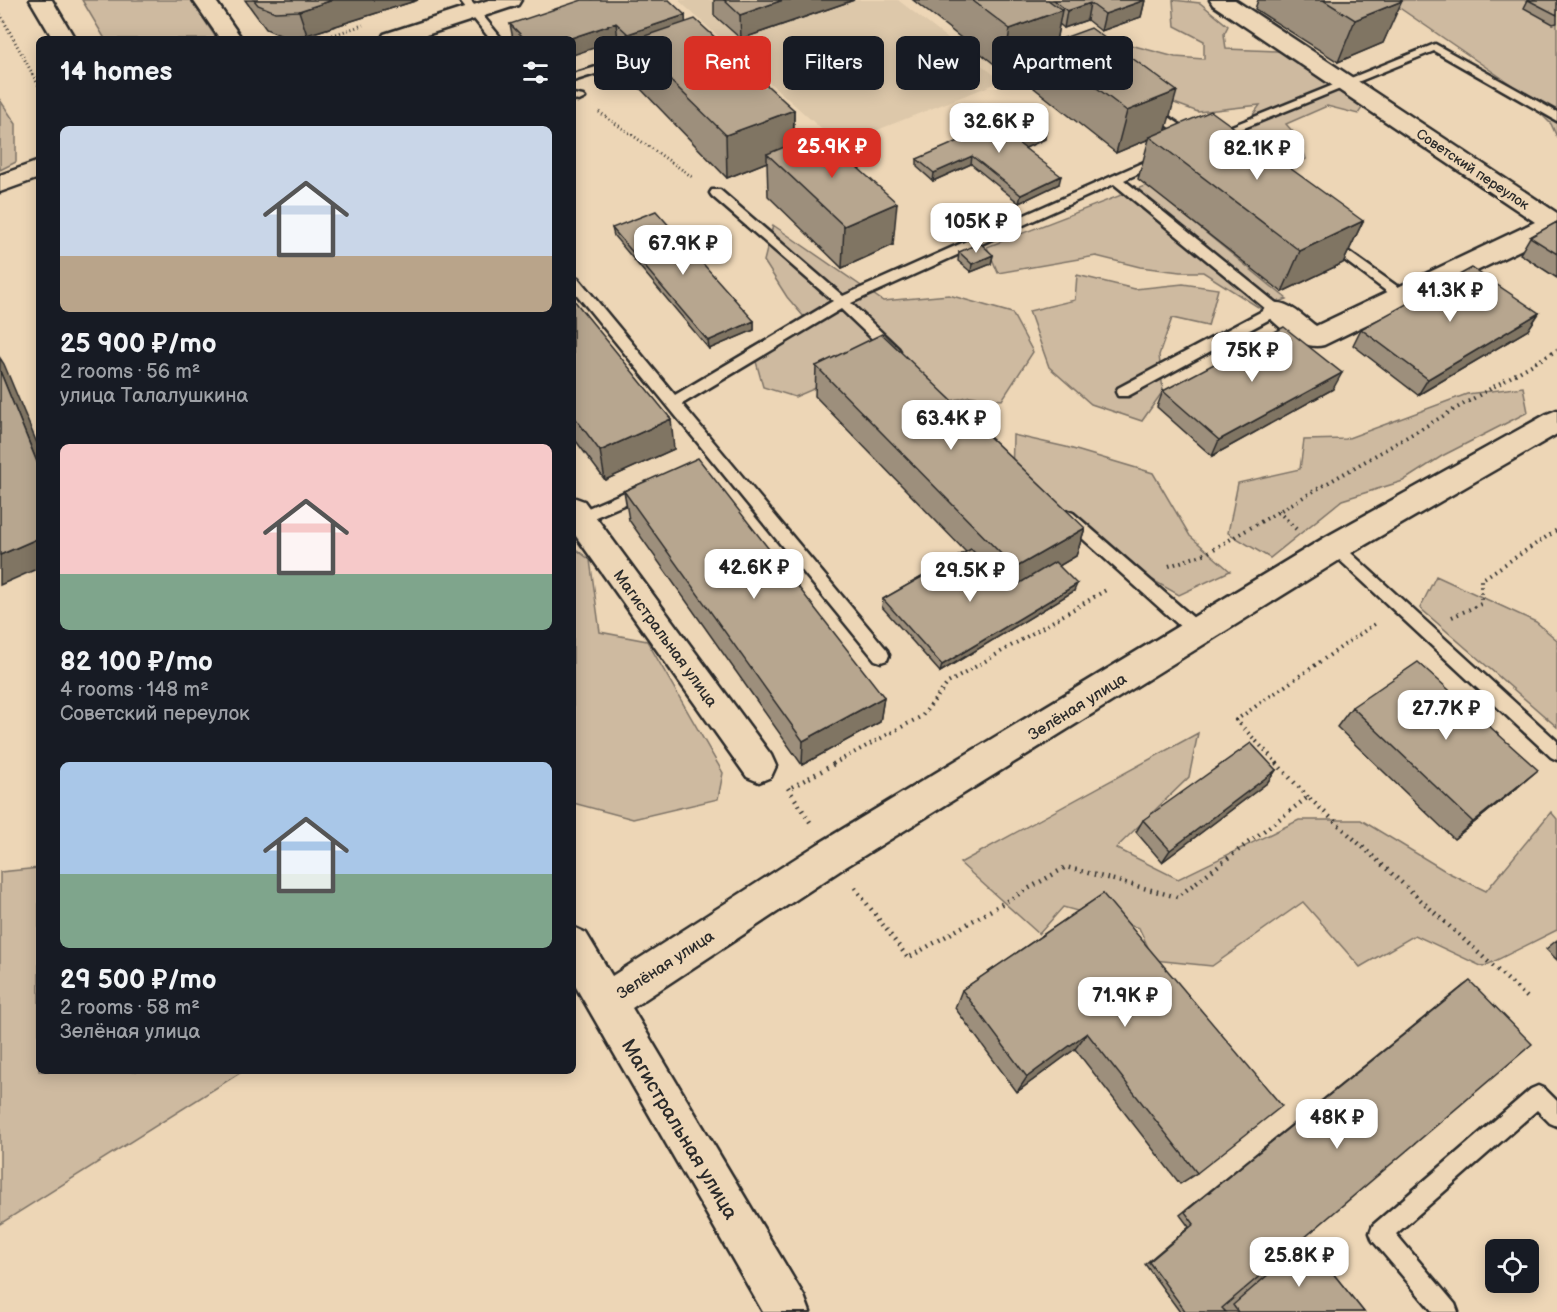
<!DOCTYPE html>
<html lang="en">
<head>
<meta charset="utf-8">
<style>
	:root { --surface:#171b24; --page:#242831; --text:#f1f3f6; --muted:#9ea1a6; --accent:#d93025 }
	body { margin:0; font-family:"Balsamiq Sans",sans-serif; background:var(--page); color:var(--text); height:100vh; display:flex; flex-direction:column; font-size:22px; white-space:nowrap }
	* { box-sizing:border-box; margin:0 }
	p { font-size:20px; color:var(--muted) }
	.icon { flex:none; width:33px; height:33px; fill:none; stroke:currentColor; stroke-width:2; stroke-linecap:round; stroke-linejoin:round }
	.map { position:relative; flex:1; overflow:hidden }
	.sheet { position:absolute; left:36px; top:36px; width:540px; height:1038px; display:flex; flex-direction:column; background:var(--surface); border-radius:9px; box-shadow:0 3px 15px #0003 }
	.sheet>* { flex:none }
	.hud { position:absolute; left:594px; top:36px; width:570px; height:54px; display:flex; gap:12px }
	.tools { position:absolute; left:1485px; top:1239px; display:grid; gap:12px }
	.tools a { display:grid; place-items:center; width:54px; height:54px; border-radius:9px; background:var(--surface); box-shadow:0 3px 15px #0003; font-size:30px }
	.price { position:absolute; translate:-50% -51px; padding:0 14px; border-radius:12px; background:#fff; color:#222; font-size:20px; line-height:39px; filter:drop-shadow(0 2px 3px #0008) }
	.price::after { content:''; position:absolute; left:50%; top:36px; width:18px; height:14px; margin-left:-9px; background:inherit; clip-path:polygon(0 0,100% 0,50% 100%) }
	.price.on { background:var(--accent); color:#fff }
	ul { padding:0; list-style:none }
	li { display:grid; align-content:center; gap:12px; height:318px; padding:0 24px }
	li span { display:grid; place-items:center; height:186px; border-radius:9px; color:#555 }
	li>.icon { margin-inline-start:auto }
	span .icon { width:108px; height:108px; fill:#fffc; stroke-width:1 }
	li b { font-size:26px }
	h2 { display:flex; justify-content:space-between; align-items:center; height:72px; padding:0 24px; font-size:26px }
	.pill { padding:0 21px; border-radius:9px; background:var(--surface); box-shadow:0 3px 15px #0003; font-size:21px; line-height:54px }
	.pill.on { background:var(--accent); color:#fff }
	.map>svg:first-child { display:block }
	.built { fill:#ddc8aa }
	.green { fill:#cebaa0; stroke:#7c7266; stroke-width:1.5 }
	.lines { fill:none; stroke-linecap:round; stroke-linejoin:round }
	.lane-casing { stroke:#2b2b2b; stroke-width:5 }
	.street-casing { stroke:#2b2b2b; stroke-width:5 }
	.secondary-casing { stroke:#2b2b2b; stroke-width:5 }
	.path-far2 { stroke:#2b2b2b; stroke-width:3; stroke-dasharray:1 3; stroke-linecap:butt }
	.path-far1 { stroke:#2b2b2b; stroke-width:4; stroke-dasharray:1.5 4.5; stroke-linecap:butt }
	.path { stroke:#2b2b2b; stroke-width:4.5; stroke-dasharray:1.5 5; stroke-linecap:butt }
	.lane { fill:#edd6b6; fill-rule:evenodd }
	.street { fill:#edd6b6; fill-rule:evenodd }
	.secondary { fill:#edd6b6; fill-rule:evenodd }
	.wall { fill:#9d8f7b; stroke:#2b2b2b; stroke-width:1.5 }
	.shaded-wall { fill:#807464; stroke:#2b2b2b; stroke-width:1.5 }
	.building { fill:#b7a68f; stroke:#2b2b2b; stroke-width:1.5 }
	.labels { text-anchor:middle; stroke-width:6; stroke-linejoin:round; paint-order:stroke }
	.far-street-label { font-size:14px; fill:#2b2b2b; stroke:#edd6b6 }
	.street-label { font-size:16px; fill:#2b2b2b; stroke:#edd6b6 }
	.near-street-label { font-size:20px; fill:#2b2b2b; stroke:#edd6b6 }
</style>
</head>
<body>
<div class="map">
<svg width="1557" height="1312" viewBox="0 0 1557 1312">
	<rect width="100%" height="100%" fill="#edd6b6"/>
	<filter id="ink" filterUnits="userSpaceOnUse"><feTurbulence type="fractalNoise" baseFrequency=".0167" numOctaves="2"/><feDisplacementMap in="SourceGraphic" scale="12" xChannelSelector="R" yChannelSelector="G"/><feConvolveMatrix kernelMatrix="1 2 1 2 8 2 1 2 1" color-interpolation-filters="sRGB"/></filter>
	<g filter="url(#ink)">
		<path class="built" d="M678 0H898L1002 81 839 145Z"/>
		<path class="green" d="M82 0H191L217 39H105Z
			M1173 0 1200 3 1228 26 1224 34 1226 49 1277 51 1331 64 1372 93 1358 114 1327 106 1286 124 1300 140 1306 159 1266 178 1227 151 1260 105 1198 112 1161 98 1119 65 1116 41 1175 57 1204 59V41L1175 26Z
			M1388 0H1524L1557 14V137L1551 124 1512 85Z
			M0 100 16 124V162L0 170Z
			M1147 185 1287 299 1261 309 1203 272H1180L1140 267 1096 256 998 273 987 247Z
			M773 225 883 301 949 295 1012 313 1033 352 1002 400 970 396 936 405 869 365 795 397 763 387 752 347 810 324 787 297 764 261Z
			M1077 275 1135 289 1183 284 1218 289 1208 326 1172 318 1159 355 1163 391 1142 421 1091 404 1049 367 1029 311 1075 300Z
			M1523 387 1528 412 1442 456 1403 481 1342 500 1270 558 1228 533 1238 483 1300 469 1304 440 1346 439 1467 394Z
			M1013 435 1066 447 1153 473 1190 536 1230 571 1179 595 1089 544 1012 487Z
			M573 547 590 560 600 632 647 641 723 773 718 799 633 819 573 803Z
			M1436 576 1536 622 1557 640V727L1420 608Z
			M1198 733 1189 777 1116 848 1178 879 1299 820H1361L1447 872 1486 891 1551 812 1557 819V930L1483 967 1415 935 1360 967 1303 902 1212 966 1154 960 1139 928 1063 907 1039 934 960 863Z
			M39 868V1071H243L0 1224V872Z"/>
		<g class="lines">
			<g class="lane-casing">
				<path id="lane" d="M459 0H470L502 39H490Z
					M1435 44 1557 112V121L1434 51 1217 139H1209L1207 136Z
					M626 58 630 59V63L573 81V74Z
					M573 94 583 96 585 98 579 101 573 100Z
					M1151 105 1197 136V142H1189L1147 110 1145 108Z
					M1162 154 1166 155V161L1124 180 1281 307 1283 310 1281 313 1128 396H1118L1116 392 1118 388 1266 309 1114 184 851 303 898 348 900 351 898 354H888L841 309 682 404 887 650 889 655 887 660 881 662 875 660 573 290V277L578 278 675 395 833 301 712 196 710 193 712 190H720L843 296Z
					M1328 237 1408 294 1410 297 1408 300H1398L1323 244 1322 241 1323 238Z
					M646 483 651 485 654 489 651 493 584 522 579 524 573 521 574 514Z
					M1068 511 1073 513 1204 627 1206 632 1204 637 1198 639 1192 637 1063 521 1060 517 1063 513Z
					M1335 541 1340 543 1557 741V760L1551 757 1330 551 1327 547 1330 543Z
					M1538 1086 1545 1089 1557 1101V1126L1550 1123 1537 1110 1396 1234 1455 1304 1458 1312H1433L1373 1241 1370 1233 1373 1225 1531 1089Z"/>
			</g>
			<g class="street-casing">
				<path id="street" d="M193 0H215L242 39H220Z
					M489 0H521L518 5 414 39H381L384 34Z
					M1210 0H1235L1557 213V232L1324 345C1302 351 1283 329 1267 316L1263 310 1267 304C1286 298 1301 315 1316 326L1535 222 1213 5Z
					M39 161V178L0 192V175Z
					M573 497 584 501 771 755 776 766 771 777 759 782 747 777 573 532Z"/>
			</g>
			<g class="secondary-casing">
				<path id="secondary" d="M30 0H52L75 39H53Z
					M1557 410V434L1346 556 844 868 632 1008 804 1296 810 1312H763L573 982V927L586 933 612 976 818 844 1324 538 1547 414Z"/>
			</g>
			<path class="path-far2" d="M0 14 39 86
				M321 39 363 25
				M599 112 694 178"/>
			<path class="path-far1" d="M1278 511 1298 531
				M1169 566 1207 553 1557 350
				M1452 617 1481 604V580L1557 530
				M833 764 922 716 948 683 1106 590
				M1278 764 1236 720 1376 623"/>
			<path class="path" d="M1276 763 1308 797
				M792 787 836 763
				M788 788 812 825
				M855 888 908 958 1066 867 1177 897 1308 797 1529 999"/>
			<use href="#lane" class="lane"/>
			<use href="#street" class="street"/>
			<use href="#secondary" class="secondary"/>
		</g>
		<path class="wall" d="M245 0H418L307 35 284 37 266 29Z
			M714 0H854L741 39 714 15Z
			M913 0H1145L1141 17 1101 31 1087 20 1064 28 1059 24 1056 41 1166 130 1363 221 1343 263 1282 292 1138 179 1149 139 1116 153 1034 88 1040 58 1003 71Z
			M1258 0H1401L1383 43 1338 62 1255 9Z
			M1528 0H1557V23L1553 24 1524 8Z
			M685 15V22L794 110V144L893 245 842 268 768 196 767 162 727 178 635 83 631 51H630L618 40 513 39 510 24Z
			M1045 139 1025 148 1059 184 1019 203 971 164 933 181 917 167V159Z
			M1557 222V278L1520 254 1530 237Z
			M612 228 754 321V330L709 349 614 236Z
			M959 252 993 255 991 264 971 272 958 261Z
			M573 299 674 449 605 480 573 437Z
			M1539 313 1528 330 1418 395 1353 345 1361 329Z
			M816 366 1085 528 1076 556 1059 566 1074 591 940 672 882 607 883 599 966 552 815 396Z
			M1333 389 1212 456 1157 407 1163 391Z
			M624 491 884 697 880 722 802 765 629 520Z
			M1352 707 1517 788 1454 839 1337 727Z
			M1276 770 1267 783 1162 862 1136 832 1143 820Z
			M1103 894 1197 1173 1180 1184 1075 1049 1017 1092 955 1008 962 990Z
			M1557 940V960L1546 949Z
			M1470 981 1295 1246 1307 1241 1364 1312H1180L1145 1264 1189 1227 1180 1215 1463 986Z"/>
		<path class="shaded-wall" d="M333 0H418L307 35 299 11Z
			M783 0H854L741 39 740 15Z
			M1145 0 1141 17 1101 31 1105 14Z
			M1402 1 1383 43 1338 62 1355 20Z
			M1090 3 1087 20 1064 28 1067 11Z
			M1062 10 1054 52 1042 46 1040 58 1003 71 1010 29Z
			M685 15 686 32 630 41 631 51H630L628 34Z
			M616 23 618 40 573 55V39H568Z
			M1177 91 1165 133 1150 137 1149 139 1116 153 1127 111Z
			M794 110 793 152 767 154V162L727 178 726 135Z
			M1046 131 1045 139 1017 152 1018 143Z
			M972 156 971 164 933 181 934 173Z
			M1061 176 1059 184 1019 203 1021 195Z
			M897 203 893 245 842 268 844 226Z
			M1363 221 1343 263 1282 292 1300 251Z
			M993 255 991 264 971 272 972 264Z
			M1539 313 1528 330 1418 395 1428 379Z
			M754 321V330L709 349 708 341Z
			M0 358 4 364 39 448V467L0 371Z
			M1342 373 1333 389 1212 456 1219 440Z
			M671 419 674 449 605 480 600 451Z
			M1085 528 1076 556 1008 596 1015 568Z
			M39 538V568L0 585V555Z
			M1077 584 1074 591 940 672 942 665Z
			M884 697 880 722 802 765 803 741Z
			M1276 770 1267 783 1162 862 1170 850Z
			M1538 770 1517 788 1454 839 1473 822Z
			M1087 1033 1075 1049 1017 1092 1027 1077Z"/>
		<path class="building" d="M254 0H333L299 11 275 12 258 5Z
			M582 0H669L685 15 628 34 616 23 568 39H525L510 24Z
			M724 0H783L740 15Z
			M972 0H1048L1062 10 1010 29Z
			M1054 0H1145L1105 14 1090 3 1067 11Z
			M1323 0H1401L1402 1 1355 20Z
			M1528 0H1557V15Z
			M695 19 794 110 726 135 630 41Z
			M1091 28 1177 91 1127 111 1042 46Z
			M1211 111 1363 221 1300 251 1150 137Z
			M1023 113 1046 131 1018 143 1061 176 1021 195 972 156 934 173 917 159Z
			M819 133 897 203 844 226 767 154Z
			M656 211 754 321 708 341 612 228Z
			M1557 222V254L1530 237Z
			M980 243 993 255 972 264 959 252Z
			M1472 268 1539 313 1428 379 1361 329Z
			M573 299 671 419 600 451 573 415Z
			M1284 327 1342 373 1219 440 1163 391Z
			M882 334 1085 528 1015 568 816 366Z
			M0 371 39 467V538L0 555Z
			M698 458 884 697 803 741 624 491Z
			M971 549 1010 589 1055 562 1077 584 942 665 883 599Z
			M1418 662 1538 770 1473 822 1352 707Z
			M1251 743 1276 770 1170 850 1143 820Z
			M1103 894 1282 1106 1197 1173 1087 1033 1027 1077 962 990Z
			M1470 981 1532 1044 1222 1308 1226 1312H1186L1149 1262 1194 1224 1185 1212Z
			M1307 1241 1364 1312H1238L1233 1305Z"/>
	</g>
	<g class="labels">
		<g class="far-street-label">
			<text transform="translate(1473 169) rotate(34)" y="5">Советский переулок</text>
		</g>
		<g class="street-label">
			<text transform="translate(666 638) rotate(54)" y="6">Магистральная улица</text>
			<text transform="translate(1077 706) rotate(-32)" y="6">Зелёная улица</text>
			<text transform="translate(665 964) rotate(-33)" y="6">Зелёная улица</text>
		</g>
		<g class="near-street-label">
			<text transform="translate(680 1129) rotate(59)" y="7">Магистральная улица</text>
		</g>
	</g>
</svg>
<div class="tools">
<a><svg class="icon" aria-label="locate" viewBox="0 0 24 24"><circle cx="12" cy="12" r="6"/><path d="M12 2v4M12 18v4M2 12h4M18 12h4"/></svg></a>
</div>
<b class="price" style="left:999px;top:154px">32.6K ₽</b>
<b class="price on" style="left:832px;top:179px">25.9K ₽</b>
<b class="price" style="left:1257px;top:181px">82.1K ₽</b>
<b class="price" style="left:976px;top:254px">105K ₽</b>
<b class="price" style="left:683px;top:276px">67.9K ₽</b>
<b class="price" style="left:1450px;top:323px">41.3K ₽</b>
<b class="price" style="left:1252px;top:383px">75K ₽</b>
<b class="price" style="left:951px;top:451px">63.4K ₽</b>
<b class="price" style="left:754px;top:600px">42.6K ₽</b>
<b class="price" style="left:970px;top:603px">29.5K ₽</b>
<b class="price" style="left:1446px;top:741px">27.7K ₽</b>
<b class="price" style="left:1125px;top:1028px">71.9K ₽</b>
<b class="price" style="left:1337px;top:1150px">48K ₽</b>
<b class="price" style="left:1299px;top:1288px">25.8K ₽</b>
<div class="hud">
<a class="pill">Buy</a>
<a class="pill on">Rent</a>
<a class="pill">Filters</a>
<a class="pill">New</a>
<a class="pill">Apartment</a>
</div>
<section class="sheet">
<h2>14 homes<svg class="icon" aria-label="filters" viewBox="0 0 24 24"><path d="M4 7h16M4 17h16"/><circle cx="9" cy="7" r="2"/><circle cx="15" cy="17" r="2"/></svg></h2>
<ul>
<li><span style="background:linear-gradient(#c9d6e8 70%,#b9a48a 0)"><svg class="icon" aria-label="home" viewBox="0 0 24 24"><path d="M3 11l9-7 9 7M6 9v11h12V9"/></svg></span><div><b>25 900 ₽/mo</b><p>2 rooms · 56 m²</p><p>улица Талалушкина</p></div></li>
<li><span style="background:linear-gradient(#f6c9c9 70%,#7fa58c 0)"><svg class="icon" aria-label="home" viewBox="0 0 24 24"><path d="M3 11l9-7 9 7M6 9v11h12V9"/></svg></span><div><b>82 100 ₽/mo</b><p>4 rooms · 148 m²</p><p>Советский переулок</p></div></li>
<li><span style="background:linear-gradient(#a9c7e8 60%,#7fa58c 0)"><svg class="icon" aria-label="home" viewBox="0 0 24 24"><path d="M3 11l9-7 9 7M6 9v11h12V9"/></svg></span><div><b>29 500 ₽/mo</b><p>2 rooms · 58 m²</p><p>Зелёная улица</p></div></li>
</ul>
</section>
</div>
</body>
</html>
